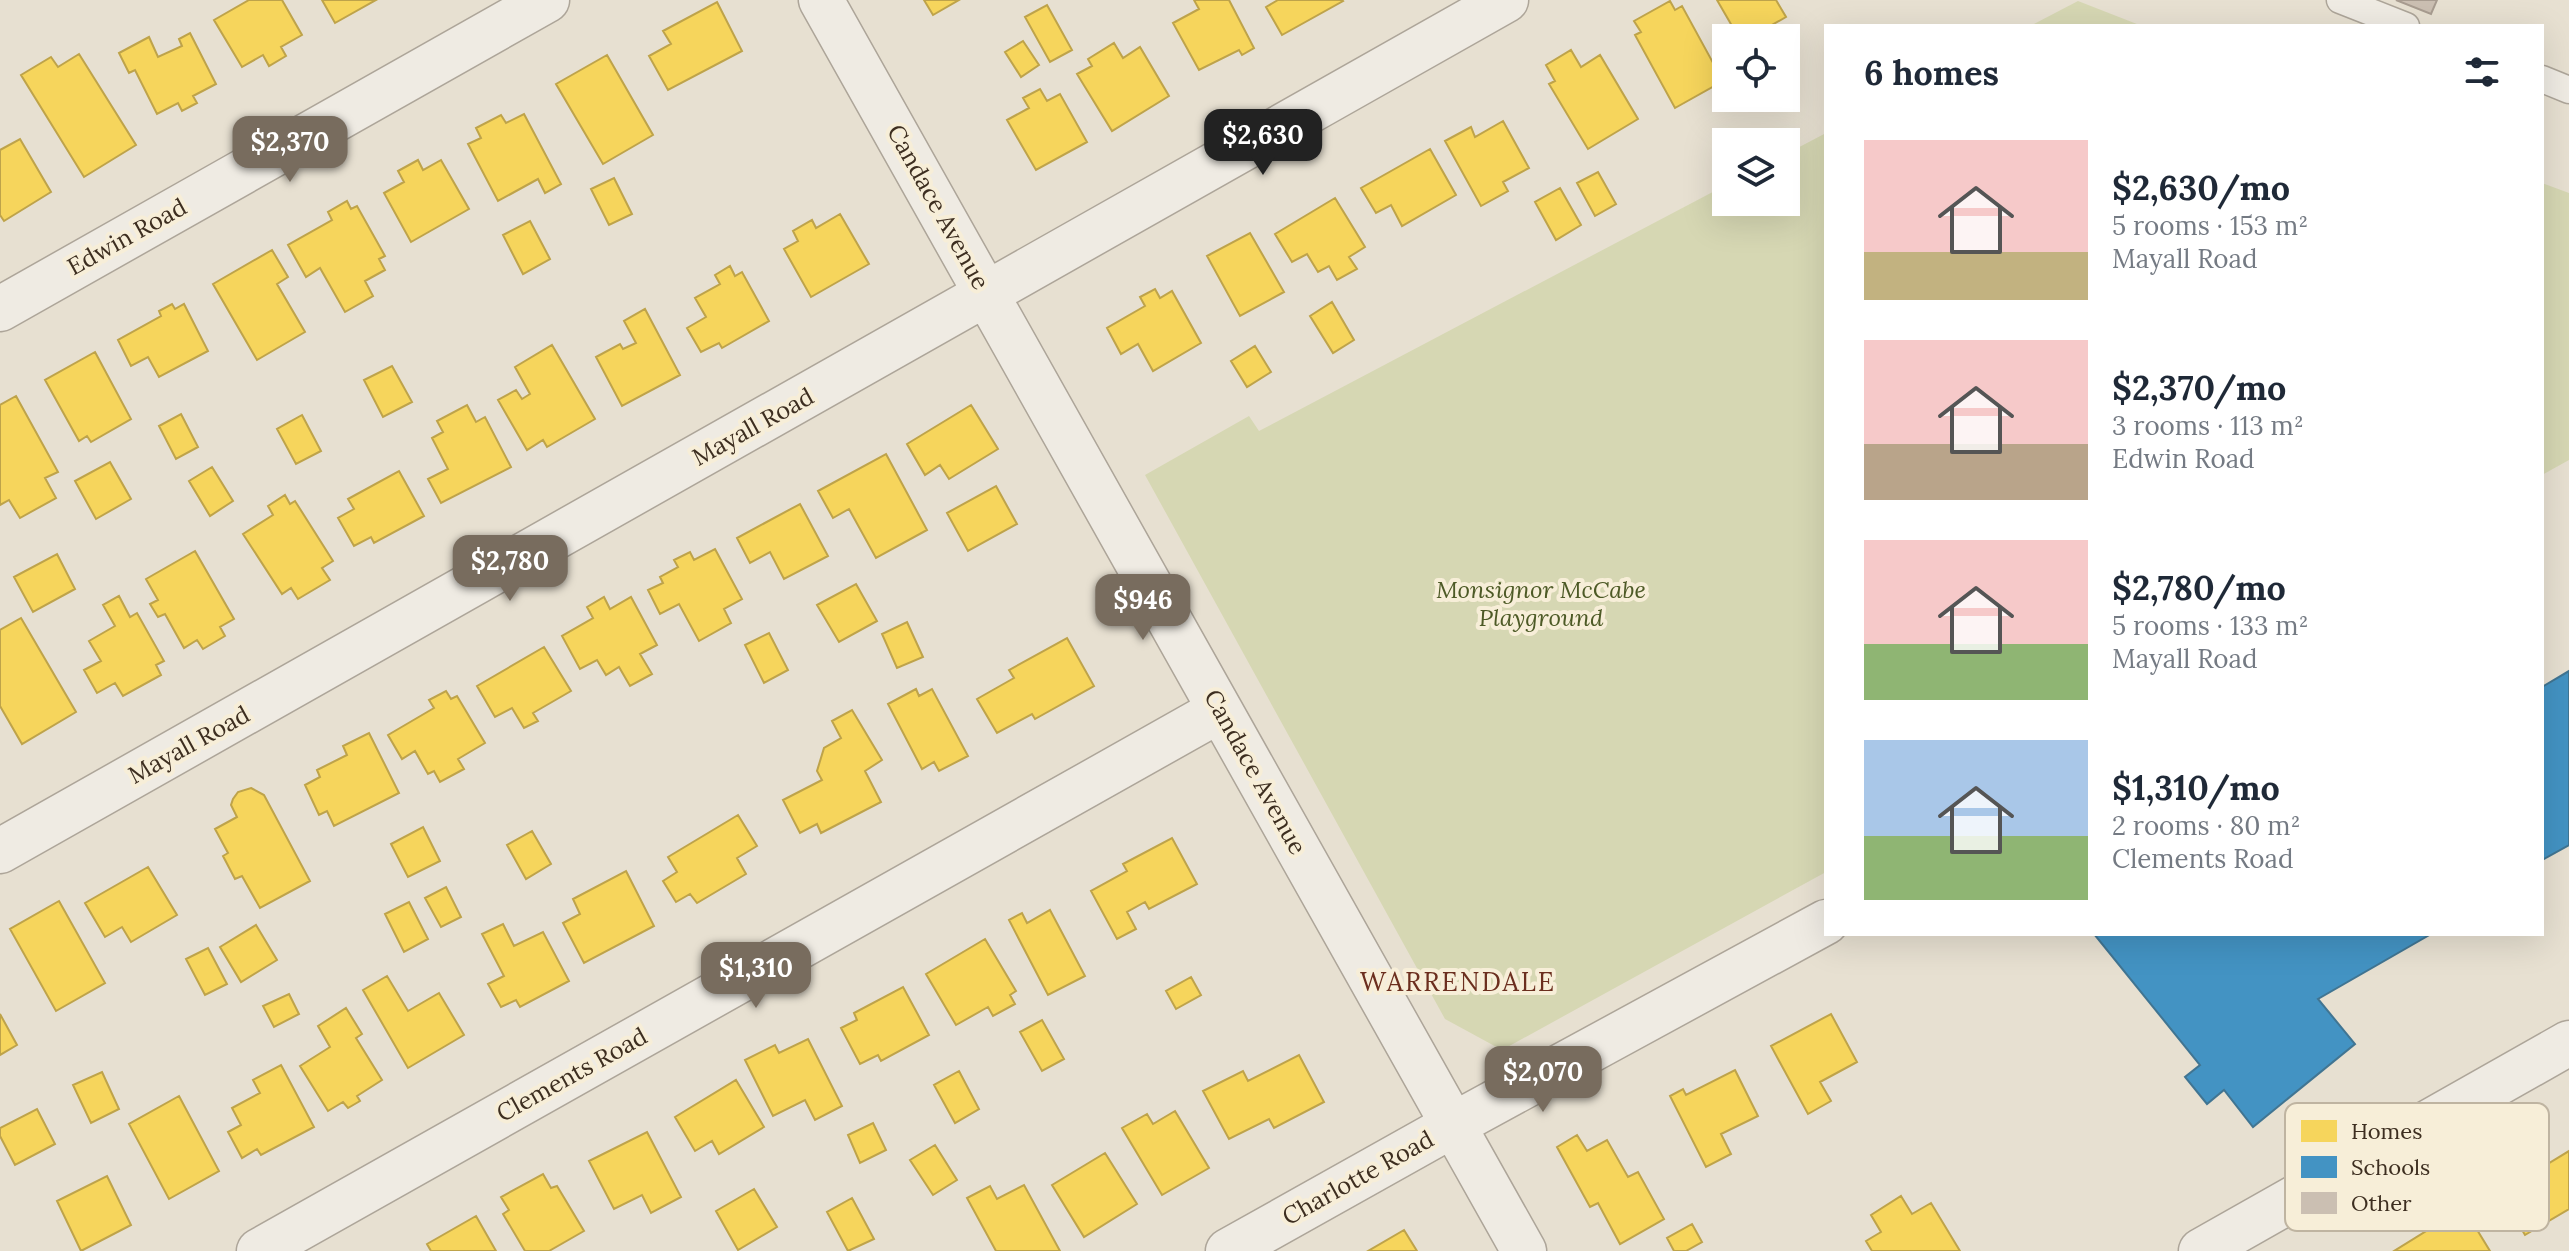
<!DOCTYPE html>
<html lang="en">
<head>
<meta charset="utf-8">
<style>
	:root { --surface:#fff; --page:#f6f6f7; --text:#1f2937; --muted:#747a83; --accent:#786c5e }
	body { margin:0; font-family:Lora,serif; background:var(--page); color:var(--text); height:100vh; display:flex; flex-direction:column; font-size:30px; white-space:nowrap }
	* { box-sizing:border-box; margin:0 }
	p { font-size:26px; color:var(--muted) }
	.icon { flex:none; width:44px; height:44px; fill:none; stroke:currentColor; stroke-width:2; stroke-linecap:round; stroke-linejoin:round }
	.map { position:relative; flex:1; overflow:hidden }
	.panel { position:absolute; left:1824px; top:24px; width:720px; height:912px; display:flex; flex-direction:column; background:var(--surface); border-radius:0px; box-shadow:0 8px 32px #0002 }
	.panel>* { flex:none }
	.fabs { position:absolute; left:1712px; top:24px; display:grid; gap:16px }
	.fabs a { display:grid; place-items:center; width:88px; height:88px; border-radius:0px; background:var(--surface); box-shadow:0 8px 32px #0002; font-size:40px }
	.price { position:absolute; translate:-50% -68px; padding:0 18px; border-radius:16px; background:var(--accent); color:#fff; font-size:26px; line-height:52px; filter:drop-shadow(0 2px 4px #0008) }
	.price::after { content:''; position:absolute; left:50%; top:48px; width:24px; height:18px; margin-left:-12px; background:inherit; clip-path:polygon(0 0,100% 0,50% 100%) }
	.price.active { background:#222; color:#fff }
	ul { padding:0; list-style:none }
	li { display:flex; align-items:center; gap:24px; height:200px; padding:0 40px }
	li span { display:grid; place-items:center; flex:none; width:224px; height:160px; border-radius:0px; color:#555 }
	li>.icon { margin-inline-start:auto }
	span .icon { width:96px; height:96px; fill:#fffc; stroke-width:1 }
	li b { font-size:34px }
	h2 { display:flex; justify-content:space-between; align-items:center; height:96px; padding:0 40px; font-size:34px }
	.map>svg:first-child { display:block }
	.green { fill:#d6d7b3 }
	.homes { fill:#f6d55c; stroke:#bea34a; stroke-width:2 }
	.schools { fill:#4393c3; stroke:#417592; stroke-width:2 }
	.building { fill:#cbbfb2; stroke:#a89c90; stroke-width:2 }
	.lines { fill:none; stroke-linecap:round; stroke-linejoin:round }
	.service-casing { stroke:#ada599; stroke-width:29 }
	.minor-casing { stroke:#ada599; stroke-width:47 }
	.service { stroke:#efebe3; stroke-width:26 }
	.minor { stroke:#efebe3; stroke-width:44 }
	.labels { text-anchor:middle; stroke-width:8; stroke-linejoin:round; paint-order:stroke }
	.street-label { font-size:24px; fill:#3d2e20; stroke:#f7eed8 }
	.park-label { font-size:24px; font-style:italic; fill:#4d5a26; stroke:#f7eed8 }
	.neighbourhood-label { font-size:26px; letter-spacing:2px; fill:#6b2e1e; stroke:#f7eed8 }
	.key { fill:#f7eed8; stroke:#bfb4a1; stroke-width:2 }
	.key-label { font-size:22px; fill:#3d2e20 }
</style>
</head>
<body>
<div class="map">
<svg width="2569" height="1251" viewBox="0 0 2569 1251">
	<rect width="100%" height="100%" fill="#e7e0d1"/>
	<path class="green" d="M2078 1 2142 26H2030Z
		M1826 133V872L1502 1050 1445 1019 1145 475 1249 416 1259 431 1726 185V202H1786V154Z
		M2542 183 2569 193V460L2542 475Z"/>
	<path class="homes" d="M249 0H282L302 35 281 47 286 56 269 66 263 55 242 67 214 20Z
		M322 0H376L335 23Z
		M924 0H959L933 15Z
		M1194 0H1229L1254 48 1242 55 1239 50 1199 70 1173 23 1199 9Z
		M1278 0H1342L1343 1 1282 35 1266 7Z
		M1717 0H1776L1786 17 1772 25 1779 38H1739Z
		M1670 1 1675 10 1682 6 1723 81 1675 108 1635 35 1641 32 1634 21Z
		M717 2 742 51 668 90 649 56 671 44 663 31Z
		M1047 5 1072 50 1050 62 1025 17Z
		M190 33 216 84 193 96 197 103 182 111 178 103 157 114 135 70 129 73 119 53 149 37 158 57 182 46 179 39Z
		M1023 41 1039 65 1021 77 1005 52Z
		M1114 43 1123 58 1140 47 1169 96 1112 131 1077 74 1092 66 1088 59Z
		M1571 50 1581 67 1600 55 1638 119 1588 149 1549 84 1555 81 1546 65Z
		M79 54 136 145 84 177 21 75 51 57 58 67Z
		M607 55 653 135 603 164 556 84Z
		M1040 89 1047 101 1060 94 1087 142 1036 170 1007 120 1029 108 1023 98Z
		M524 114 561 184 545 193 538 179 498 201 468 144 481 138 476 128 501 115 506 123Z
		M1503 121 1529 168 1503 182 1508 191 1481 206 1445 141 1471 127 1475 137Z
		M20 139 51 192 4 221 0 215V150Z
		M1430 149 1456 195 1402 226 1391 205 1376 213 1361 188Z
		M418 160 423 170 441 160 469 209 411 242 384 193 404 182 398 171Z
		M1598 172 1616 204 1595 216 1577 183Z
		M614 178 632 214 609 225 591 189Z
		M1560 188 1581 225 1556 240 1535 202Z
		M1335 198 1365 247 1349 257 1357 269 1337 280 1329 266 1318 272 1307 254 1292 262 1275 234Z
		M347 201 351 209 357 206 385 256 379 259 385 270 365 281 373 296 345 312 320 268 306 277 288 245 332 220 328 212Z
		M840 214 869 264 811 297 784 249 798 241 793 231 812 220 816 228Z
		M530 221 550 259 523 274 503 235Z
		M1250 233 1284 292 1240 316 1207 256Z
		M272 250 288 277 277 284 305 332 257 360 213 284Z
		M730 266 735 276 742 272 769 321 722 348 719 343 701 352 687 328 706 317 695 298 720 284 715 275Z
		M1155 289 1160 298 1172 291 1201 343 1153 371 1138 344 1121 354 1107 328 1145 306 1140 297Z
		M1332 302 1354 340 1333 353 1310 316Z
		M172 304 175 309 184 304 208 351 159 377 148 357 131 366 118 340 161 316 159 311Z
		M645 309 680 375 622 406 596 357 620 344 623 349 636 343 624 321Z
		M552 345 595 419 547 447 543 440 527 450 498 400 516 390 522 399 530 394 515 367Z
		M1255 346 1271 372 1247 387 1231 361Z
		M95 352 131 419 91 442 87 436 79 441 45 380Z
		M392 366 412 402 383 417 364 380Z
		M16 396 58 472 45 478 56 498 20 518 9 500 0 505V405Z
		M467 405 476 422 485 417 511 467 441 503 428 479 448 469 432 438 443 432 437 421Z
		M971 405 998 449 949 479 940 465 925 475 907 444Z
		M181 414 198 447 176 459 159 426Z
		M302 415 321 451 296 464 277 429Z
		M886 454 927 530 876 558 849 509 833 518 818 491Z
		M110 462 131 499 96 519 75 481Z
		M212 467 233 501 210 516 189 481Z
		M399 471 424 516 374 543 371 537 354 546 338 518 354 509 348 499Z
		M996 486 1017 524 968 551 947 513Z
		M285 495 290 504 295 501 333 561 322 568 330 580 298 599 291 588 282 594 243 534 273 515 268 506Z
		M800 504 828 556 784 579 770 552 750 563 737 538Z
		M715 549 742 599 724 609 731 623 699 641 679 604 660 614 648 590 663 583 660 577 678 567 674 560 690 552 694 560Z
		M195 551 234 619 220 627 225 636 203 649 197 640 184 648 165 614 158 617 150 604 158 600 146 579Z
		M57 554 75 589 33 612 14 577Z
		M856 584 877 621 839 642 817 605Z
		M119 596 130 617 137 613 164 661 156 665 161 675 123 696 115 683 97 693 84 670 101 661 89 641 115 626 103 605Z
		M604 597 610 609 631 597 657 645 640 654 652 674 630 686 619 667 606 675 597 660 580 669 562 636 593 618 587 607Z
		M21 618 76 712 22 744 0 706V630Z
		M907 622 923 657 897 668 882 634Z
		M769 633 788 670 764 683 745 645Z
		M1067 638 1094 686 1035 719 1032 714 997 733 977 699 1014 678 1009 670Z
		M544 647 571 691 533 713 538 721 524 728 512 708 495 717 477 686Z
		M916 689 919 696 932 689 968 756 939 771 934 762 922 769 888 704Z
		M446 691 451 699 457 696 485 743 458 759 464 769 440 782 434 771 428 774 415 751 402 759 388 735 434 708 429 700Z
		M852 710 882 760 865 771 881 802 821 833 817 824 800 833 783 800 822 780 817 771 824 748 841 738 832 721Z
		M369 733 399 793 334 826 327 811 319 815 305 785 320 777 317 770 347 755 343 746Z
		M251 788 264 795 310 881 260 908 242 876 235 879 223 856 228 853 215 829 237 817 231 805 233 799 238 792Z
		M738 815 757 846 737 858 746 874 697 903 690 894 676 902 663 881 677 872 668 857Z
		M423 827 440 861 408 877 391 844Z
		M532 831 551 864 526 879 507 845Z
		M1172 838 1197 884 1149 909 1145 902 1127 912 1136 929 1117 939 1091 891 1127 871 1123 864Z
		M148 867 177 915 131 942 122 927 105 937 85 903Z
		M626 871 654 926 584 963 563 923 580 914 573 899Z
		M446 887 461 917 441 927 425 898Z
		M59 901 105 983 56 1011 10 929Z
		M409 902 428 939 404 952 385 914Z
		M1050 910 1085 976 1048 995 1009 920 1022 913 1027 923Z
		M503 924 514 946 543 932 569 981 520 1007 516 1000 501 1007 488 984 504 976 482 934Z
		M256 925 277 960 241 982 220 947Z
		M985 939 1016 991 1010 995 1015 1004 993 1016 988 1007 956 1025 926 974Z
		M208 948 227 984 205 995 186 959Z
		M387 976 408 1011 439 993 464 1035 408 1068 363 990Z
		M1191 977 1201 995 1176 1009 1166 991Z
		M903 987 929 1035 881 1061 878 1055 860 1064 841 1028 857 1020 854 1013Z
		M289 994 299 1014 274 1027 263 1006Z
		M346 1008 362 1034 356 1038 382 1080 357 1096 360 1101 348 1108 343 1102 328 1111 300 1066 330 1047 318 1026Z
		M0 1014 17 1045 0 1055Z
		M1831 1014 1857 1062 1820 1082 1831 1101 1808 1114 1771 1046Z
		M1042 1020 1064 1059 1042 1071 1020 1032Z
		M808 1039 842 1106 815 1120 805 1100 773 1116 745 1060 775 1045 779 1053Z
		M1299 1055 1324 1102 1274 1128 1269 1119 1229 1139 1203 1091 1243 1071 1248 1081Z
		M281 1065 314 1127 261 1155 257 1149 242 1158 228 1132 241 1125 232 1108 260 1093 253 1080Z
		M1735 1070 1758 1116 1721 1134 1731 1154 1706 1167 1670 1096 1683 1089 1686 1095Z
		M959 1071 979 1109 955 1123 934 1085Z
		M102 1072 119 1109 91 1123 73 1085Z
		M736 1080 764 1127 719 1154 712 1141 695 1151 675 1117Z
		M179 1096 219 1171 169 1199 129 1124Z
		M37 1109 55 1144 15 1165 0 1136V1128Z
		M1175 1111 1209 1168 1162 1195 1122 1128 1147 1114 1153 1124Z
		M873 1123 886 1150 860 1163 848 1135Z
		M647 1132 681 1197 651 1213 642 1195 614 1209 589 1161Z
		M1577 1135 1587 1151 1607 1140 1628 1177 1638 1172 1664 1219 1620 1244 1598 1203 1590 1207 1557 1147Z
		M935 1145 957 1180 933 1195 910 1160Z
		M2569 1151V1209L2525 1235 2500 1193Z
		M1105 1153 1137 1204 1084 1237 1052 1185Z
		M543 1174 551 1188 557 1186 584 1231 549 1251H525L503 1214 509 1210 501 1197Z
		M107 1176 131 1225 81 1251 57 1201Z
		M1024 1185 1060 1251H996L967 1198 990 1186 997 1199Z
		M754 1189 777 1227 738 1250 716 1211Z
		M1901 1196 1912 1214 1931 1203 1960 1251H1872L1866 1241 1881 1232 1871 1215Z
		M852 1198 874 1239 848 1251 827 1212Z
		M2468 1215 2490 1251H2394L2449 1217 2453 1225Z
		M476 1216 496 1251H431L427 1244Z
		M1692 1224 1702 1242 1686 1251H1674L1667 1238Z
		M1404 1230 1417 1251H1368Z"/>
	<path class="schools" d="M2569 671V845L2542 860V687Z
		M2094 934H2431L2318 999 2355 1044 2253 1127 2224 1090 2207 1104 2185 1077 2200 1065Z"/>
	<path class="building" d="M2396 0H2437L2431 14Z"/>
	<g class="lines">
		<g class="service-casing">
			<path id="service" d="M2340 0 2406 26
				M2542 79 2569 90"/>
		</g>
		<g class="minor-casing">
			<path id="minor" d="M821 0 1524 1251
				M0 309 547 0
				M0 851 1506 0
				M259 1251 1220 710
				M1228 1251 1453 1125 1826 922
				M2201 1251 2569 1043"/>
		</g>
		<use href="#service" class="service"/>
		<use href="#minor" class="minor"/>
	</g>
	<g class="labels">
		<g class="street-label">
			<text transform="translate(938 207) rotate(61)" y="8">Candace Avenue</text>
			<text transform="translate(127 237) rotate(-29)" y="8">Edwin Road</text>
			<text transform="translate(753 427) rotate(-29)" y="8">Mayall Road</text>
			<text transform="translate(189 745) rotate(-29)" y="8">Mayall Road</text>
			<text transform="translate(1255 772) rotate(61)" y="8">Candace Avenue</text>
			<text transform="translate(572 1075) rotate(-29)" y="8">Clements Road</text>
			<text transform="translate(1358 1178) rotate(-29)" y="8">Charlotte Road</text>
		</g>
		<g class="park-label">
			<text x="1541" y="598">Monsignor McCabe<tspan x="1541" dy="28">Playground</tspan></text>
		</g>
		<g class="neighbourhood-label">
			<text x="1458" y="991">WARRENDALE</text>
		</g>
	</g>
	<rect x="2285" y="1103" width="264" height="128" rx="12" class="key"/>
	<rect x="2301" y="1120" width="36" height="22" fill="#f6d55c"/>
	<rect x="2301" y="1156" width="36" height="22" fill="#4393c3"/>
	<rect x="2301" y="1192" width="36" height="22" fill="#cbbfb2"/>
	<g class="key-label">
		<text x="2351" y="1139">Homes</text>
		<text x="2351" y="1175">Schools</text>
		<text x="2351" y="1211">Other</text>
	</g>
</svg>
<div class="fabs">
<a><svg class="icon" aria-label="locate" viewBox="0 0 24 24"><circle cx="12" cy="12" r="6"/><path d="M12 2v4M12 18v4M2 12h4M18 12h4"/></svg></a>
<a><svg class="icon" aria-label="layers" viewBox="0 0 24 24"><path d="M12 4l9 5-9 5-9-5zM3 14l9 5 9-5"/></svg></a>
</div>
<b class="price active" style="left:1263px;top:177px">$2,630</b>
<b class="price" style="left:290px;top:184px">$2,370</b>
<b class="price" style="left:510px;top:603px">$2,780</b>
<b class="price" style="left:1143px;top:642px">$946</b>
<b class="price" style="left:756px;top:1010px">$1,310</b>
<b class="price" style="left:1543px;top:1114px">$2,070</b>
<section class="panel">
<h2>6 homes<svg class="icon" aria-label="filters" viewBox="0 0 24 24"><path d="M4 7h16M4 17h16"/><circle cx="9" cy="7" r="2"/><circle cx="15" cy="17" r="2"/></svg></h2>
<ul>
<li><span style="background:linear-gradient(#f6c9c9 70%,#c2b280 0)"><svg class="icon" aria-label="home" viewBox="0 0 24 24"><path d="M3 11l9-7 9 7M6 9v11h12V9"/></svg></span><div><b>$2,630/mo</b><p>5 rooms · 153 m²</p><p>Mayall Road</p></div></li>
<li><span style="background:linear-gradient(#f6c9c9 65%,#b9a48a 0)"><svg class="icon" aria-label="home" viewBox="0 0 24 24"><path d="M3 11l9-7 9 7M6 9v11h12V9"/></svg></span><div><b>$2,370/mo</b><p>3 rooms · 113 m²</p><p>Edwin Road</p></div></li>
<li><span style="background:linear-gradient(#f6c9c9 65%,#8fb573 0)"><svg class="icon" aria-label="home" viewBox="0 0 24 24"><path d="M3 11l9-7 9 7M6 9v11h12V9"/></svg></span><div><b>$2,780/mo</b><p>5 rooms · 133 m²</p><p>Mayall Road</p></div></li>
<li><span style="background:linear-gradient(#a9c7e8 60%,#8fb573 0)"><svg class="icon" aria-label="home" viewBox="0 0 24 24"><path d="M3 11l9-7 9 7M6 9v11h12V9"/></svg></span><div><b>$1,310/mo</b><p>2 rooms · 80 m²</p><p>Clements Road</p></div></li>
</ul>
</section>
</div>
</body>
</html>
